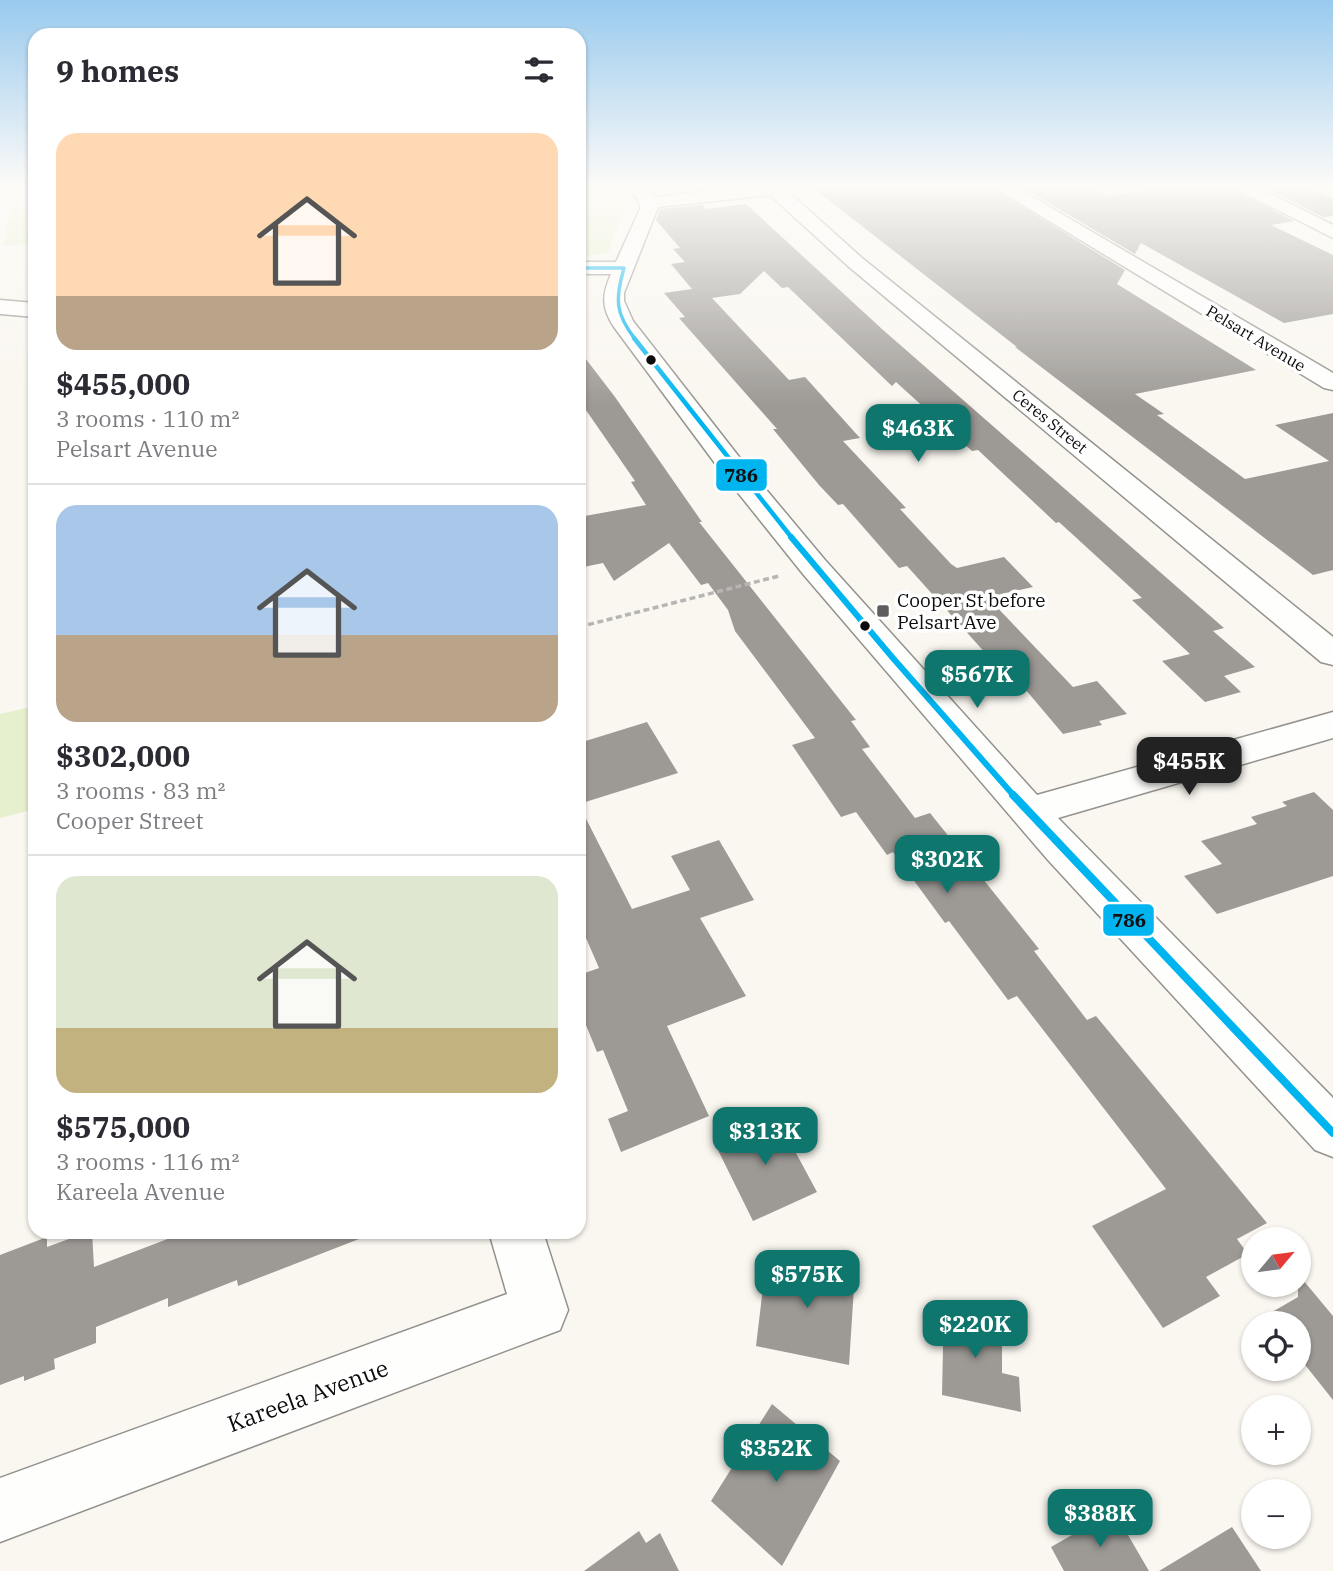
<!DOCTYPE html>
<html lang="en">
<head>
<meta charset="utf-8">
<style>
	:root { --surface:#fff; --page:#f2f2f3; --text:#2b2b33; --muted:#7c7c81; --line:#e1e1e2; --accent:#0f766e }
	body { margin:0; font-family:"IBM Plex Serif",serif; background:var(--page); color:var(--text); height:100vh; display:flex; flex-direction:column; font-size:26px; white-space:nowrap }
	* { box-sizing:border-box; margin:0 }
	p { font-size:23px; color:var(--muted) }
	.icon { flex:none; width:38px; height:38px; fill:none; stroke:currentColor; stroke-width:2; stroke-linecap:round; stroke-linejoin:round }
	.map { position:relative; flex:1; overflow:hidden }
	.details { position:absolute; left:28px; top:28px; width:558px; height:1211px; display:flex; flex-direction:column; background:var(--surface); border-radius:21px; box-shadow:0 2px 5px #0004 }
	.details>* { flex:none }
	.needle { width:46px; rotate:61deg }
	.fabs { position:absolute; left:1241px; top:1227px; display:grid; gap:14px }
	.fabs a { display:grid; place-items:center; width:70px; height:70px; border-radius:50%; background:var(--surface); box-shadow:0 2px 5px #0004; font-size:35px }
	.price { position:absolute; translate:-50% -60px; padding:0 16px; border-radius:14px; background:var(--accent); color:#fff; font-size:23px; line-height:46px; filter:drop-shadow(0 2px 4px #0008) }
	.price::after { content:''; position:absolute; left:50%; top:42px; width:21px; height:16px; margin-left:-10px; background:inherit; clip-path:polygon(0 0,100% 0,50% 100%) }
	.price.active { background:#222; color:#fff }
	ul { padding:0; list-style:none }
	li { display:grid; align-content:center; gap:14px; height:371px; padding:0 28px }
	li+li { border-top:2px solid var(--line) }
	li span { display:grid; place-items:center; height:217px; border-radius:21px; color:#555 }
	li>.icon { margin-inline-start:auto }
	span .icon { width:126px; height:126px; fill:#fffc; stroke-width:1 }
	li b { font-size:30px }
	h2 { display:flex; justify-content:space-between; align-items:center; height:84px; padding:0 28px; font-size:30px }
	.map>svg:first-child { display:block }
	.green { fill:#e7f0ce }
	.building { fill:#9d9a96 }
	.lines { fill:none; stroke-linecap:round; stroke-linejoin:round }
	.minor-casing { stroke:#93928f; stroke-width:3 }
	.path { stroke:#b7b6b5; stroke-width:3.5; stroke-dasharray:6 3.5; stroke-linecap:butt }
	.minor { fill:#fefefd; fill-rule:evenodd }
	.bus-1-far3-casing { stroke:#fff; stroke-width:6 }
	.bus-1-far2-casing { stroke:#fff; stroke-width:8 }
	.bus-1-far1-casing { stroke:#fff; stroke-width:10 }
	.bus-1-casing { stroke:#fff; stroke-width:13 }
	.bus-1-far3 { stroke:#00b5ef; stroke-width:3.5 }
	.bus-1-far2 { stroke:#00b5ef; stroke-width:4.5 }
	.bus-1-far1 { stroke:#00b5ef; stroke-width:6 }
	.bus-1 { stroke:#00b5ef; stroke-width:8 }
	.bus-dot { fill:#0c0c0c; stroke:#fff; stroke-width:2.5 }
	.poi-dot { fill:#5f5e5c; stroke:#fff; stroke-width:2.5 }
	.labels { text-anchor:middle; stroke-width:7; stroke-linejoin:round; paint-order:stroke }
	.far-street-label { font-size:16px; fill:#0c0c0c; stroke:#fff }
	.poi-label { font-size:19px; fill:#0c0c0c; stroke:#fff; text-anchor:start }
	.near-street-label { font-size:23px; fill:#0c0c0c; stroke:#fff }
	.line-badge { stroke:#fff; stroke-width:2.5 }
	.pale-badge-label { font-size:19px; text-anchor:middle; font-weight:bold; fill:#111 }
</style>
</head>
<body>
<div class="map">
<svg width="1333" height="1571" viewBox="0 0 1333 1571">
	<rect width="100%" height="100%" fill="#faf7f0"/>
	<path class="green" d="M621 199 625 206 608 253 584 256 579 250V204Z
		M35 205V243L3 246 11 208Z
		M35 706V809L0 818V714Z"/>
	<path class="building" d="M813 185H987L1125 270 1117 284 1256 370 1135 394 1164 414 1157 415 1245 479 1329 461 1275 425 1333 413V570L1313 575 1015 347H1017L817 191H821Z
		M1018 185H1087L1108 196 1188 185H1226L1294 221 1271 225 1333 255V314L1284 323 1141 243 1135 254Z
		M1260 185H1300L1333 198V216L1323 217Z
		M746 204 882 329 1224 628 1213 631 1255 667 1224 676 1241 692 1205 702 1162 661 1190 654 1132 600 1142 598 1059 522 1056 523 978 450 972 451 896 382 892 386 788 287 782 288 764 271 740 294 712 298 789 380 805 377 860 438 843 441 906 508 900 509 951 564 957 568 1004 557 1033 587 992 596 994 599 990 600 1073 687 1097 681 1127 714 1099 721 1102 725 1063 734 1004 664 997 666 907 566 899 568 843 504 838 505 819 485 773 429H777L679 318 685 317 664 293 692 289 671 264 685 262 673 249 680 248 656 220 660 209 702 205 706 209Z
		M579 350 615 397 702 522H699L856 720 851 721 870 747 862 749 915 818 930 813 1039 949 1034 951 1087 1020 1096 1016 1267 1223 1237 1239 1248 1254 1206 1277 1220 1296 1163 1328 1092 1226 1166 1189 1017 996 1008 1000 949 921 945 923 893 852 887 855 856 812 841 817 792 745 815 738 735 631 728 610 708 583 701 585 669 543 614 581 603 563 579 568V517L646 505 631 482 635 481 579 400Z
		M647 722 678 773 579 804V743Z
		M1314 792 1333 810V876L1217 914 1184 876 1222 864 1201 841 1257 824 1251 817 1287 806 1282 802Z
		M579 805 632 909 690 890 671 856 719 840 754 900 700 918 746 996 667 1026 709 1116 621 1152 608 1119 628 1111 603 1050 597 1052 579 1008V975L599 968 579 922Z
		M775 1114 817 1192 753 1221 713 1140Z
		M88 1232H92L94 1267 186 1232H371L372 1234 238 1286 237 1280 168 1307V1298L96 1327V1343L54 1359 55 1369 24 1381V1376L0 1385V1255L47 1237V1247Z
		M767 1254 855 1272 849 1365 756 1346Z
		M1298 1274 1333 1316V1400L1298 1356V1323H1253L1298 1297Z
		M944 1301 989 1310V1335L1002 1338V1373L1019 1377 1021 1412 942 1395Z
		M772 1404 840 1461 782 1566 711 1501Z
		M1114 1511 1149 1571H1064L1051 1547Z
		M1232 1527 1261 1571H1159Z
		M639 1531 646 1543 660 1533 679 1571H584Z"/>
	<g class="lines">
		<g class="minor-casing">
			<path id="minor" d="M626 185H645L655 197 758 185H781L862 258 1333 637V665L1321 662 848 266 770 195 658 207 624 293V301L633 321 743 462 825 560 1037 795 1333 712V738L1058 818 1333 1098V1157L1315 1150 1048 860 803 574 723 474 614 327C601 307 602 295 611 274H579V262H616L640 209 639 201Z
				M990 185H1012L1333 373V390L1324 388Z
				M1229 185H1253L1333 225V238Z
				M0 300 35 303V317L0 314Z
				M489 1232H543L568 1310 560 1330 0 1542V1478L507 1294Z"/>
		</g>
		<path class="path" d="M579 627 779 576"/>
		<use href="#minor" class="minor"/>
		<g class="bus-1-far3-casing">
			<path id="bus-1-far3" d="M579 268H624C615 299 615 313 635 339"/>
		</g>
		<g class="bus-1-far2-casing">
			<path id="bus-1-far2" d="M634 338 792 538"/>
		</g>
		<g class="bus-1-far1-casing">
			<path id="bus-1-far1" d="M791 537 892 657 1015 797"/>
		</g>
		<g class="bus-1-casing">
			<path id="bus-1" d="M1013 795 1333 1133"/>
		</g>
		<use href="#bus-1-far3" class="bus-1-far3"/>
		<use href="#bus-1-far2" class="bus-1-far2"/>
		<use href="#bus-1-far1" class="bus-1-far1"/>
		<use href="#bus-1" class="bus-1"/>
	</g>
	<linearGradient id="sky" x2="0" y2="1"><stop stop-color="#99caee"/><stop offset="0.46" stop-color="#fdfbf8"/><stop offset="1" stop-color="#fdfbf8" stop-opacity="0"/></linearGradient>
	<rect width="1333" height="405" fill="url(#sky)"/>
	<g class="bus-dot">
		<circle cx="651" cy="360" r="6"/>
		<circle cx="865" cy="626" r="6"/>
	</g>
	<rect class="poi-dot" x="876" y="604" width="14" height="14" rx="3.5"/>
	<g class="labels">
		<g class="far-street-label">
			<text transform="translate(1256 338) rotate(31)" y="6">Pelsart Avenue</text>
			<text transform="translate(1050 421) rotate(39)" y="6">Ceres Street</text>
		</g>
		<g class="poi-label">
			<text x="897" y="607">Cooper St before<tspan x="897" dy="22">Pelsart Ave</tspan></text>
		</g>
		<g class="near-street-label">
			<text transform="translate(308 1396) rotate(-20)" y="8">Kareela Avenue</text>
		</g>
	</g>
	<g class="line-badge">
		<rect x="715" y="458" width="53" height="34" rx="7" fill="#00b5ef"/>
		<rect x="1102" y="903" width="53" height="34" rx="7" fill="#00b5ef"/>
	</g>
	<g class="pale-badge-label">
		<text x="741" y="482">786</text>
		<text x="1129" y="927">786</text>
	</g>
</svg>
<div class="fabs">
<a><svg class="needle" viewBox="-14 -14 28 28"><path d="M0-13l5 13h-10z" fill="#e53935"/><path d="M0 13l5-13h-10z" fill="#7c7c81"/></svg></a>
<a><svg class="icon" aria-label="locate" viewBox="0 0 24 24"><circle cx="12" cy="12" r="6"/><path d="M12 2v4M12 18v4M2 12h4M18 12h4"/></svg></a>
<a>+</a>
<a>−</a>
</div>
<b class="price" style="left:918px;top:464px">$463K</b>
<b class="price" style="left:977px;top:710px">$567K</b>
<b class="price active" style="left:1189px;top:797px">$455K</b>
<b class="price" style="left:947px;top:895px">$302K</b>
<b class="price" style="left:765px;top:1167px">$313K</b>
<b class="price" style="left:807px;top:1310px">$575K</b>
<b class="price" style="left:975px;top:1360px">$220K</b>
<b class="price" style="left:776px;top:1484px">$352K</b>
<b class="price" style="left:1100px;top:1549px">$388K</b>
<section class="details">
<h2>9 homes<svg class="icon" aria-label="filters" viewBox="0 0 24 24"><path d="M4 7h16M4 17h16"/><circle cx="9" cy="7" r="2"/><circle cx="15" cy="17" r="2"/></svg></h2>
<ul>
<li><span style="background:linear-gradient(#ffd9b3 75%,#b9a48a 0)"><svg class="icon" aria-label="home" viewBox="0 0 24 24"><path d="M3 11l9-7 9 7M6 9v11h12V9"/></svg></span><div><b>$455,000</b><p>3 rooms · 110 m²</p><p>Pelsart Avenue</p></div></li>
<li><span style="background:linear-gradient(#a9c7e8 60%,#b9a48a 0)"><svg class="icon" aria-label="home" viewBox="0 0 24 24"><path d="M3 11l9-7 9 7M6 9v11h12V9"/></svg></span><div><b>$302,000</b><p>3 rooms · 83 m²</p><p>Cooper Street</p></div></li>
<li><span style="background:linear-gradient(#dfe7d0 70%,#c2b280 0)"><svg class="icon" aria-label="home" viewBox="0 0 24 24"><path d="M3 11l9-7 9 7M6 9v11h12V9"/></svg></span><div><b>$575,000</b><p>3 rooms · 116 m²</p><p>Kareela Avenue</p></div></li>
</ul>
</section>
</div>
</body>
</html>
